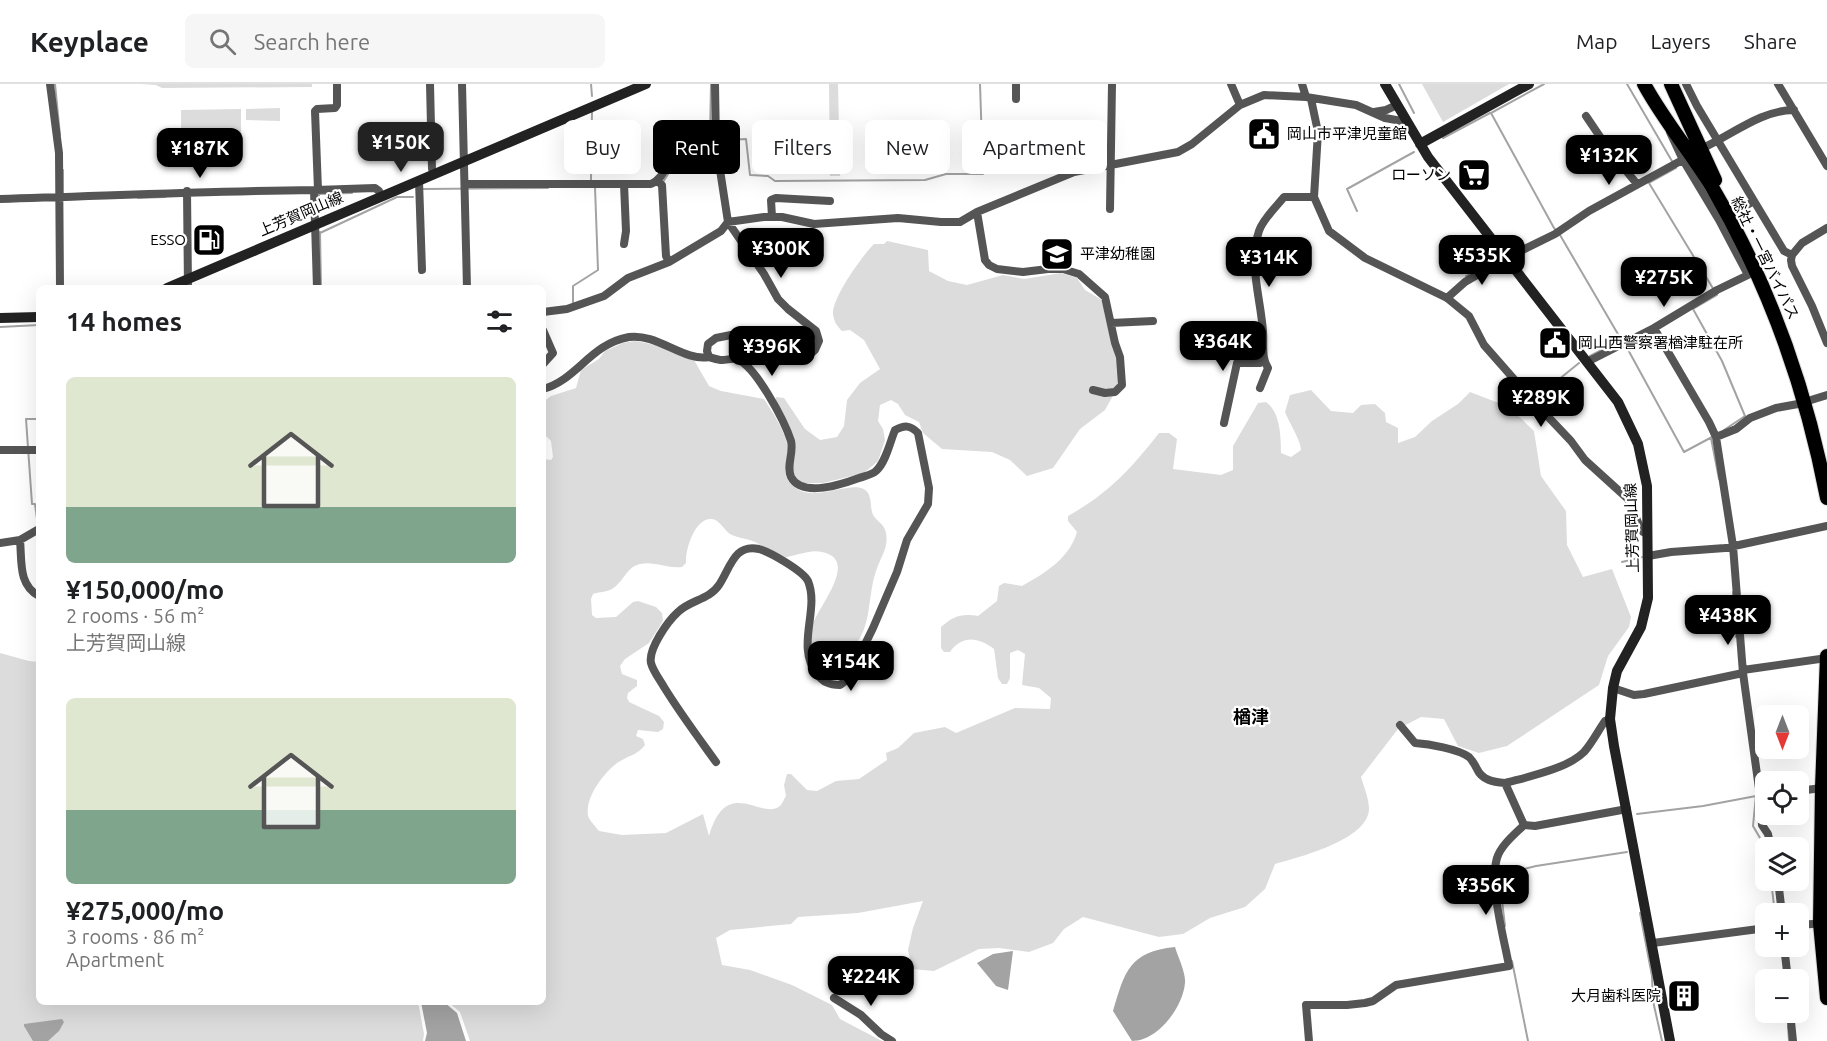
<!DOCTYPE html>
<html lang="en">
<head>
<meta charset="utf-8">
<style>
	:root { --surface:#fff; --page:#f6f6f6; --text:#202124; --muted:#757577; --line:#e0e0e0; --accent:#000 }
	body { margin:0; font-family:Ubuntu,"Noto Sans JP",sans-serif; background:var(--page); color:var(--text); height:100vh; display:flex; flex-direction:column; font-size:22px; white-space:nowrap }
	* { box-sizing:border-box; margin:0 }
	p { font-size:20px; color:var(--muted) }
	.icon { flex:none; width:33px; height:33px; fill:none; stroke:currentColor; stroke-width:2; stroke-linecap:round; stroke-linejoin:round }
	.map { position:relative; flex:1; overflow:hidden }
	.drawer { position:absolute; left:36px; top:201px; width:510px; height:720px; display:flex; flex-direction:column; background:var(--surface); border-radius:9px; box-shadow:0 6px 24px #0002 }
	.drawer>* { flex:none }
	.banner { position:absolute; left:564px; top:36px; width:570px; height:54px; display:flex; gap:12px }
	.needle { width:39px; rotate:180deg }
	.buttons { position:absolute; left:1755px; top:621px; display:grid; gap:12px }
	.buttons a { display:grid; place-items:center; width:54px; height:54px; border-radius:9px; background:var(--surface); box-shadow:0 6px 24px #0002; font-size:30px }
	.price { position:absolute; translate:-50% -51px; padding:0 14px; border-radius:12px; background:var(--accent); color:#fff; font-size:20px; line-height:39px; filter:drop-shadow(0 2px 3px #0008) }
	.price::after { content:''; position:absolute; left:50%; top:36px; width:18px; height:14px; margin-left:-9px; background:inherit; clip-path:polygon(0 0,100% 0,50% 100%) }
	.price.active { background:#222; color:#fff }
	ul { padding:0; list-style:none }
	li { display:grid; align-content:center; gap:12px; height:318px; padding:0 30px }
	li span { display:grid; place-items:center; height:186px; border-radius:9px; color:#555 }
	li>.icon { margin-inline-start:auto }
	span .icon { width:108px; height:108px; fill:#fffc; stroke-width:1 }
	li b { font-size:26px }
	h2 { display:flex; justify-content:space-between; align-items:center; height:72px; padding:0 30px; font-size:26px }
	.chip { padding:0 21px; border-radius:9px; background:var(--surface); box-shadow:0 6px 24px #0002; font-size:21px; line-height:54px }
	.chip.active { background:var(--accent); color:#fff }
	header { display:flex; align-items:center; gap:36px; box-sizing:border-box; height:84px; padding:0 30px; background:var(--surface); border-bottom:2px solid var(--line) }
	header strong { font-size:28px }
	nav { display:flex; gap:33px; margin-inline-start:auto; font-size:21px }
	.search { width:420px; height:54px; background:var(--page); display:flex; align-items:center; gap:15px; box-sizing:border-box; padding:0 21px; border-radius:9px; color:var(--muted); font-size:22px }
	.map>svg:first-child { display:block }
	.green { fill:#dcdcdc }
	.water { fill:#a3a3a3 }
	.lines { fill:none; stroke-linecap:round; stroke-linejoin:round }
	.stream { stroke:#a3a3a3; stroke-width:2 }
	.highway-casing { stroke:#dbdbdb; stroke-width:16 }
	.street { stroke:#555; stroke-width:8 }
	.secondary { stroke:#222; stroke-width:10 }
	.highway { stroke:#000; stroke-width:14 }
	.labels { text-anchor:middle; stroke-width:4.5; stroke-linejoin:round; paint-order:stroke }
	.poi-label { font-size:15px; fill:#000; stroke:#fff; text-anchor:start }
	.street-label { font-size:15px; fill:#000; stroke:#fff }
	.quarter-label { font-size:18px; font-weight:bold; fill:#000; stroke:#fff }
</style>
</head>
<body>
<header>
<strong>Keyplace</strong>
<div class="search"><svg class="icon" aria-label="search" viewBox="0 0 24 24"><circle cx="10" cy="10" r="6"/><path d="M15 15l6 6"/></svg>Search here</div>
<nav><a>Map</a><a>Layers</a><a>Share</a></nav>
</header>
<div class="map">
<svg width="1827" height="957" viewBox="0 0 1827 957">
	<rect width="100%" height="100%" fill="#fff"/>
	<path class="green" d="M141 0H312V3L162 4 156 1Z
		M829 0H838L840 92H830Z
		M1422 0H1509L1443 38Z
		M280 24V37L246 36V25Z
		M241 25V59L181 60V26Z
		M887 157 928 166 929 187 948 197 967 201 1003 191 1024 195 1061 189 1077 194 1085 206 1102 216 1117 274 1119 301 1105 326 1080 345 1053 384 1027 392 1010 376 992 368 942 365 923 349 919 338 905 331 898 320 891 316 880 321 878 337 883 345 885 356 878 377 864 389 823 399H803L794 392 791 384 794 370 775 319 776 313 784 314 805 345 820 356 837 353 844 342 847 316 860 299 880 285 864 256 850 246 842 247C837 242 834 238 833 230 832 214 862 172 874 160H884Z
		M635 257 661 262 694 276 709 302 721 307 764 315C773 329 782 342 787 359 792 378 775 389 796 404 816 420 857 392 868 409 872 416 870 424 873 431 877 438 884 439 886 449 889 464 880 474 876 487 866 516 874 550 845 570 834 576 827 576 815 572 811 564 809 555 811 545 814 527 862 476 822 468 810 465 793 473 781 474 772 470 765 463 757 459 748 454 739 455 730 450 724 446 720 436 712 435 695 433 685 466 686 479L682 483C668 485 655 477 640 480 626 483 624 498 612 505 607 508 599 508 593 510L591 515 592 531 596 534 616 533 633 518 638 517 656 523 662 529 663 537 649 559 625 575 620 582 622 590 637 596V602L628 609 627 614 629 618 659 632 664 638 663 645 658 648 638 646 636 652 643 655 645 661C638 671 627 672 617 679 603 690 585 713 588 732 590 737 596 743 599 747L622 751 666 749 703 730 709 752C727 689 763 739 781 721 783 718 784 715 786 712L784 701 787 690H791L807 706 817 707 836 697 859 695 887 676 886 669 898 664 914 649 945 643 956 649 1015 624 1050 625 1051 614 1039 604 1022 601 1025 570 1018 566 1010 569V594L1007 600H1002L998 594 994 565C978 553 962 551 950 568H944L941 564V543C953 532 962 529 978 532L997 517 999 502 1004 499 1022 502C1045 489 1069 475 1077 448L1068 437V432C1109 409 1130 386 1159 349H1169L1177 355 1173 385 1221 391 1233 386V362L1258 319 1266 318C1280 328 1281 352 1281 369L1291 373 1301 366C1301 357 1289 338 1285 328L1290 311 1311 306 1331 327 1353 329 1361 321 1375 320 1385 329 1386 338 1398 344V359L1415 353 1432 337 1458 320 1470 308 1509 323 1534 347 1541 392 1566 427 1567 461 1583 493 1612 485 1631 533 1629 543 1608 572 1599 601 1507 662 1479 669 1458 662 1444 635 1421 633 1398 645 1361 693C1364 703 1369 715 1369 725 1368 756 1299 773 1275 780L1265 805 1245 823 1210 834 1183 850 1159 853 1083 833 1064 845 1053 859 1029 868 999 864 979 865 934 887 912 885 908 866 913 844 923 817 858 829 798 833 791 840 730 846 716 854 722 881 750 886 792 901 832 921 840 935 882 957H470L460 928 448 918H543V375L551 376 553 373 551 357 547 353 543 352V318L551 312 576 304 581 286 599 275 605 267 623 259Z
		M0 569 29 577 39 578V918H418L424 950 423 957H0Z"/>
	<path class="water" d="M1175 863C1178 873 1186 889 1185 899 1183 923 1158 957 1132 957L1113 927C1125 887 1129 868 1175 863Z
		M1013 867 1008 906 996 902 977 879 993 870Z
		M421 918H444L457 929 466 957H425L427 949Z
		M62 935 64 938 59 947 48 957H33L24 942V940Z"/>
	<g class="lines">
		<path class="stream" d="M55 0 60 51
			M591 0 592 12
			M1399 0 1414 29
			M1544 0 1491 29 1554 144 1560 151 1622 257
			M1627 0 1676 84 1649 99 1717 211 1693 225 1722 277 1745 332 1724 346
			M1443 54 1490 29
			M728 56 746 55 750 91 768 92 775 97 925 96 946 90H983L980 0
			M692 60 709 56 710 54 711 0
			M63 86V110
			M591 96 592 27
			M663 98 681 70
			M423 105 548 104
			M138 114 165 113
			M319 119V110L352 109
			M1357 127 1347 105 1414 68
			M320 148 321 204
			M320 149 397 113H413
			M1466 192 1493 177
			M573 221V202L598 186 595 103
			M0 243 39 241
			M1626 262 1684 368 1712 353
			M1590 272 1621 256
			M1536 314 1579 279
			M1711 354 1719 395
			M38 442 35 420H32L26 335H39
			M1622 478 1642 473
			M1733 508 1736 553
			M1756 711 1753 742 1760 754 1766 771
			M1637 730 1703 722 1756 712
			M1771 796 1775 830
			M1640 829 1652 892 1653 917 1662 957
			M1505 842 1499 791 1536 782 1627 768
			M1512 877 1528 957
			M1788 942 1789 957"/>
		<g class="highway-casing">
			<path id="highway" d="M1644 0C1664 37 1691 68 1712 103 1769 200 1806 304 1827 414
				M1671 0 1715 96
				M1827 572 1822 704 1820 839 1827 914"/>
		</g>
		<path class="street" d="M50 0 59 69 60 204
			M430 0 432 85 435 90
			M462 0 467 204
			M715 0 716 60 728 138 764 190 778 215 788 225 816 247 819 257 815 266 808 272 799 273 763 264 746 255 731 251 716 254 708 260 707 267 709 273C713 274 718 276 722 276 727 276 732 274 736 275 755 280 785 338 791 357 794 369 786 382 791 393 802 414 843 400 859 394 864 392 872 391 876 387 886 378 890 358 895 346 905 341 910 341 918 349L929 404 928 420 907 456 897 488 873 544 848 595 840 601C829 601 823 598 817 590 795 562 820 526 808 497 803 487 770 468 759 465 734 459 730 485 719 501 709 516 690 516 678 528 668 537 648 565 651 579 653 587 660 596 664 603 680 629 698 653 716 678
			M1231 0 1240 21
			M1302 0 1306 13
			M1686 0 1697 22 1784 167 1792 171 1791 176 1792 182 1812 222 1827 259
			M1778 0 1827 82
			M1016 15V0
			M1311 15 1318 48 1314 113 1329 147 1365 174 1447 214 1469 232 1484 261 1535 319 1571 357 1585 376 1628 415 1640 443 1643 448 1647 450
			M1374 28 1386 26 1397 21
			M1586 32 1609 66 1637 100
			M1705 63C1733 50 1762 26 1794 26
			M419 97 422 186
			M657 97 662 101 666 172 669 178
			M465 100H651C666 93 667 76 678 67 687 61 705 62 716 60
			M316 106 375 104 379 107 381 112
			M318 106 315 27 317 25 335 24 337 21V0
			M187 107 188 204
			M0 115C105 112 209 107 314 106L317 204
			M1110 125 1112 0
			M1738 126 1754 117
			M977 128 985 176 989 181 997 185 1023 188 1048 185H1063L1079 190 1105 213 1115 259 1120 273 1122 301 1115 308 1105 309 1093 306
			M772 133 771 116 776 114 830 117
			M624 160 626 147 624 100
			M1792 171 1802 159 1827 144
			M1447 214 1465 198 1506 174 1555 150 1589 127 1686 74
			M543 228 567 225 604 212 628 194 669 178 721 147 728 138 764 133H782L814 140 898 134 941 138H960L977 128 1074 88 1178 68 1192 60 1240 21 1264 11 1306 13 1356 21 1385 34 1407 38
			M1111 239 1153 237
			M1654 244 1709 338 1716 353 1736 345 1750 334 1776 324 1798 320 1827 311
			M543 246 553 269 543 280
			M1587 278 1654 244 1717 206 1748 191 1719 136 1683 76 1670 48
			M1260 304 1268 284C1261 273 1264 262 1263 248 1261 215 1248 180 1259 147 1263 135 1276 123 1284 113H1314
			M543 305C577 296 590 260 629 253 657 249 684 278 709 273
			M1224 339 1237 279H1260L1263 276
			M1716 353 1733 462 1743 589 1760 712 1762 741 1768 750 1771 764
			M0 366H39
			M20 456C22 477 18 501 39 512
			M0 459 20 456 39 445
			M1648 472 1671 468 1725 464 1827 442
			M1743 586 1827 574
			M1613 604 1634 611 1644 610 1743 589
			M1400 641 1415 659C1429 660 1458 665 1469 673 1473 677 1475 681 1477 685 1482 696 1493 698 1505 699
			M1798 707 1822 704
			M1524 741 1535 742 1627 725
			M1778 796 1782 830
			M1798 841 1827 839
			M1653 859 1766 844
			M1784 862 1788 896
			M834 914 861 931 881 950 892 957
			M1790 928 1793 957
			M1309 957 1306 921H1347L1365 919 1373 917 1396 901 1509 882C1504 854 1489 801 1497 774 1501 761 1515 750 1524 741L1505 699C1527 693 1567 685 1584 668 1592 659 1598 647 1605 637L1610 635"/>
		<path class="secondary" d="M1385 0 1428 73 1618 318 1638 360 1647 402 1648 514 1641 543 1617 587 1613 604 1610 635 1614 662 1670 957
			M1420 60 1529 0
			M167 204 646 0
			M0 234 39 233"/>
		<use href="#highway" class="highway"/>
	</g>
	<defs>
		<g id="civic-square" transform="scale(1.725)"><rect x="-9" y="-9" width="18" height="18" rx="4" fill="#000" stroke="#fff"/><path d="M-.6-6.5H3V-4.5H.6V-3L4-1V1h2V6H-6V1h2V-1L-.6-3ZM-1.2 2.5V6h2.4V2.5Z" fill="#fff"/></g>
		<g id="supermarket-square" transform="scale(1.725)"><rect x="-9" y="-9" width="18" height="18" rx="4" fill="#000" stroke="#fff"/><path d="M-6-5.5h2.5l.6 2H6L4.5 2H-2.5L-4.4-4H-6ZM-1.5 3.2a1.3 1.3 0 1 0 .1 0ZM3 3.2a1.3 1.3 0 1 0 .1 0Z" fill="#fff"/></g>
		<g id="fuel-square" transform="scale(1.725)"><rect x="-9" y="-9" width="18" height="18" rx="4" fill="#000" stroke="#fff"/><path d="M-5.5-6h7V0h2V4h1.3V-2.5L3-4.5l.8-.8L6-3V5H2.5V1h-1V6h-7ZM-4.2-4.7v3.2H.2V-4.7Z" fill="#fff"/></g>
		<g id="school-square" transform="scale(1.725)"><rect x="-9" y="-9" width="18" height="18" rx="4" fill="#000" stroke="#fff"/><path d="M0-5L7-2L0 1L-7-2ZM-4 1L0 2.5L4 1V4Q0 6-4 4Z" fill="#fff"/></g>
		<g id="building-square" transform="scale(1.725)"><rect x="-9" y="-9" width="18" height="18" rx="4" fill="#000" stroke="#fff"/><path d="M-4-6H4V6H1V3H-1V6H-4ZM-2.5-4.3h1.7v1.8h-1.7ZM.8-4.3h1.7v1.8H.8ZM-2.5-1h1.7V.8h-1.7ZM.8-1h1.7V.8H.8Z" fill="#fff"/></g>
	</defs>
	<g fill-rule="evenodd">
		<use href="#civic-square" x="1264" y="50"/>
		<use href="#supermarket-square" x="1474" y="91"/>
		<use href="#fuel-square" x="209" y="156"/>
		<use href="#school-square" x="1057" y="170"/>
		<use href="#civic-square" x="1555" y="259"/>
		<use href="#building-square" x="1684" y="912"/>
	</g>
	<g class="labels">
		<g class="poi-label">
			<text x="1287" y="55">岡山市平津児童館</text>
			<text x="1451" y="96" text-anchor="end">ローソン</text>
			<text x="186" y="161" text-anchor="end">ESSO</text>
			<text x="1080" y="175">平津幼稚園</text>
			<text x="1578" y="264">岡山西警察署楢津駐在所</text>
			<text x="1661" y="917" text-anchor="end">大月歯科医院</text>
		</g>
		<g class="street-label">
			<text transform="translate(301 130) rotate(-23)" y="5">上芳賀岡山線</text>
			<text transform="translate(1765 174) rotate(64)" y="5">総社・一宮バイパス</text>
			<text transform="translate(1632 444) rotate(-92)" y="5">上芳賀岡山線</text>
		</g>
		<g class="quarter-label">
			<text x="1251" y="639">楢津</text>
		</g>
	</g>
</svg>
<div class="buttons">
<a><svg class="needle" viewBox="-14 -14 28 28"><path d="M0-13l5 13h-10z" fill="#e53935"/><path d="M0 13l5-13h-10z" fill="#757577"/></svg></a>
<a><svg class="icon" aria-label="locate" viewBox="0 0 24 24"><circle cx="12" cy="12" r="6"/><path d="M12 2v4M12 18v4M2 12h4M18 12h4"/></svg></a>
<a><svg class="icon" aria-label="layers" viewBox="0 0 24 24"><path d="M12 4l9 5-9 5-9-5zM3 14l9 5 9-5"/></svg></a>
<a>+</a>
<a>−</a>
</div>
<b class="price active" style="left:401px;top:89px">¥150K</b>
<b class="price" style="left:200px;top:95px">¥187K</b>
<b class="price" style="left:1609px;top:102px">¥132K</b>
<b class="price" style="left:781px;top:195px">¥300K</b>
<b class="price" style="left:1482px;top:202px">¥535K</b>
<b class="price" style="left:1269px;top:204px">¥314K</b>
<b class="price" style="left:1664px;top:224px">¥275K</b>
<b class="price" style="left:1223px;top:288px">¥364K</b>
<b class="price" style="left:772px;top:293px">¥396K</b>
<b class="price" style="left:1541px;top:344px">¥289K</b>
<b class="price" style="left:1728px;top:562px">¥438K</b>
<b class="price" style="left:851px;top:608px">¥154K</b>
<b class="price" style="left:1486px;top:832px">¥356K</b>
<b class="price" style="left:871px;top:923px">¥224K</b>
<div class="banner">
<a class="chip">Buy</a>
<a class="chip active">Rent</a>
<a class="chip">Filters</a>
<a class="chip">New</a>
<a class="chip">Apartment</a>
</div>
<section class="drawer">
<h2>14 homes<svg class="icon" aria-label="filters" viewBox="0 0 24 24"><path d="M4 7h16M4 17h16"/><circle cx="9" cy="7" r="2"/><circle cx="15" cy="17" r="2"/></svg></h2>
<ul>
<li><span style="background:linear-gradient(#dfe7d0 70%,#7fa58c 0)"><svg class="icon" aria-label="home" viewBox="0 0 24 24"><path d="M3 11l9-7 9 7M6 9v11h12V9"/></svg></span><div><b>¥150,000/mo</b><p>2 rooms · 56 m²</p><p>上芳賀岡山線</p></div></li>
<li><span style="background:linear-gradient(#dfe7d0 60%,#7fa58c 0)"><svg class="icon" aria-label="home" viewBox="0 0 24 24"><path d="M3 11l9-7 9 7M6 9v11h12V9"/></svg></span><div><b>¥275,000/mo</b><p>3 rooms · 86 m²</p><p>Apartment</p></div></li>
</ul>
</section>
</div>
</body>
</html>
